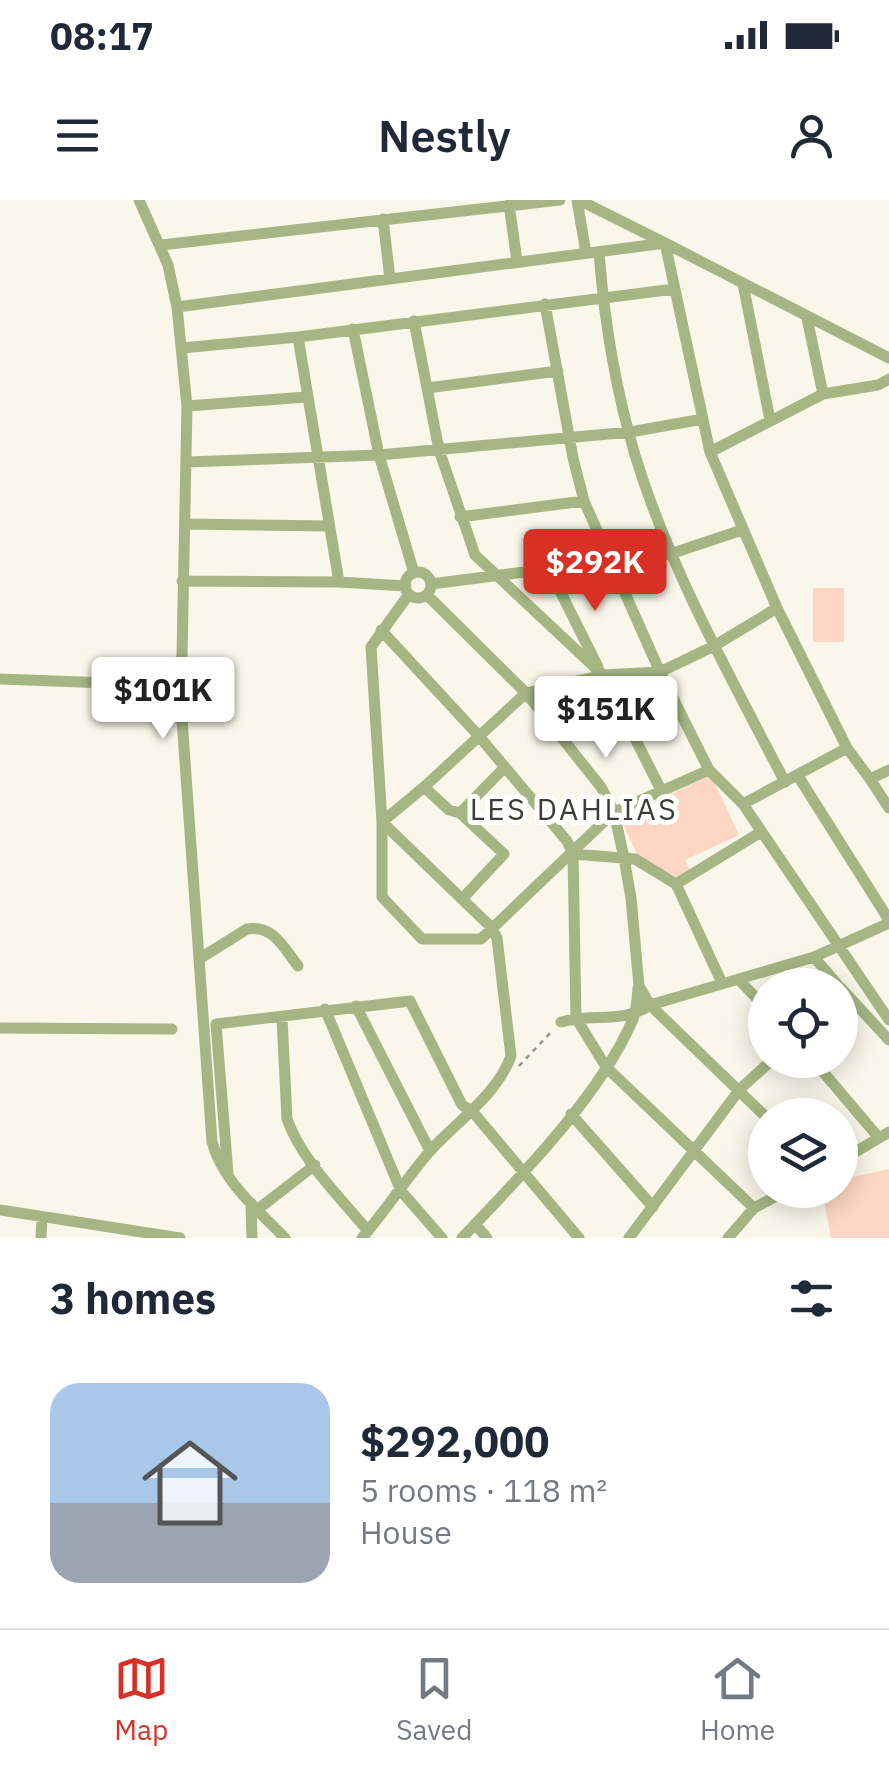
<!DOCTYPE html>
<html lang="en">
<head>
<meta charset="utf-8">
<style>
	:root { --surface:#fff; --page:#f2f2f3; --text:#1f2937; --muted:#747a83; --line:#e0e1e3; --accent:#d93025 }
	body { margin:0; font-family:"IBM Plex Sans",sans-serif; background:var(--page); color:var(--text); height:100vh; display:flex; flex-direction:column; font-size:38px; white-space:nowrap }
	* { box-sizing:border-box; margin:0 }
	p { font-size:32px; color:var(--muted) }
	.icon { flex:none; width:55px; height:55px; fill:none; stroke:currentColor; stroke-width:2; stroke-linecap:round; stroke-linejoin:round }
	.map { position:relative; height:1038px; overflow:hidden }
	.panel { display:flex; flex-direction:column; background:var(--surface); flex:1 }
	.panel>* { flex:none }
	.tools { position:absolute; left:748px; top:768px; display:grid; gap:20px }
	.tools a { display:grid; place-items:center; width:110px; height:110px; border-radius:50%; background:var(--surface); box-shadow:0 5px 25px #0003; font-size:50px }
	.price { position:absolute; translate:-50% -85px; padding:0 22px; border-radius:10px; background:#fff; color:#222; font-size:32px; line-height:65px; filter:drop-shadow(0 2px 5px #0008) }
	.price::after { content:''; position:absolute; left:50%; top:60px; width:30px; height:22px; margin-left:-15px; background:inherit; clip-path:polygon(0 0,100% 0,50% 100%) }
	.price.selected { background:var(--accent); color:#fff }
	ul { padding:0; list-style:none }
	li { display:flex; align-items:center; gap:30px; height:250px; padding:0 50px }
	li+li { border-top:2px solid var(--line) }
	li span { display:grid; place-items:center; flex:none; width:280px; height:200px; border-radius:30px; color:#555 }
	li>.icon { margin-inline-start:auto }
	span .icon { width:120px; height:120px; fill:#fffc; stroke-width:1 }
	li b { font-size:42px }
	h2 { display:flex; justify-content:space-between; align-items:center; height:120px; padding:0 50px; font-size:42px }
	.status { display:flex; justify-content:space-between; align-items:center; height:70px; padding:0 50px; background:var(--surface); direction:ltr }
	.status svg { height:28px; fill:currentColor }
	header { display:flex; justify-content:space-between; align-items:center; height:130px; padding:0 50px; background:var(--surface); font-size:45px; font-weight:600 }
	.dock { display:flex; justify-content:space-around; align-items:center; height:140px; border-top:2px solid var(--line); background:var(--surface); font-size:28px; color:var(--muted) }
	.dock a { display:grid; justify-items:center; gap:5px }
	.dock .selected { color:var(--accent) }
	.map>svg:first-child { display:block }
	.green { fill:#fdd7c3 }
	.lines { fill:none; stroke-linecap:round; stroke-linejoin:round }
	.path { stroke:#97968d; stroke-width:2.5; stroke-dasharray:5 5; stroke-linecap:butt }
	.minor { stroke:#a5b583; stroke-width:11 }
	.labels { text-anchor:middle; stroke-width:10; stroke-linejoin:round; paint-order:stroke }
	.neighbourhood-label { font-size:30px; letter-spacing:2.5px; fill:#3c3b36; stroke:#fff }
</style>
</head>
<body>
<div class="status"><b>08:17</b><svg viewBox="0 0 49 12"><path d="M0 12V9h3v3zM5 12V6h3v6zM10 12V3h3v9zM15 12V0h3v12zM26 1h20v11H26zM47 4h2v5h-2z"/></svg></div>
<header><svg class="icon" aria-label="menu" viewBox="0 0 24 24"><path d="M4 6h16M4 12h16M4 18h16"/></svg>Nestly<svg class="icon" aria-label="person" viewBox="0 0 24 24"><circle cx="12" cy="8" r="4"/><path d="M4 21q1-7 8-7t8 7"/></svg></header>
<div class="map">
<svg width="889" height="1038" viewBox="0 0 889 1038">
	<rect width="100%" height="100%" fill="#f9f7e9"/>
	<path class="green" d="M813 388H844V442H813Z
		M711 575 739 635 685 660 691 672 679 678 639 658 620 618Z
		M889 969V1038H831L823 995 830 990H840V983L848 978Z"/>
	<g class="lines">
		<path class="path" d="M519 866 553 830"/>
		<path class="minor" d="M139 0 168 65 177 107 187 206 181 505 212 942C223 982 257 1009 285 1038
			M577 0 586 53
			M579 0 665 43 710 252 777 408 847 548 870 579 889 570
			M509 4 517 61
			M383 19 390 79
			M161 45 560 0
			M599 52C604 119 616 191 635 255 670 370 730 476 785 582
			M743 84 770 220
			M545 104 573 258 584 301 660 472 709 570 743 604 889 820
			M177 107 665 43 889 158
			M807 118 823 194
			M414 121 439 250 475 355 603 475 662 592
			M353 129 379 255 414 373
			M298 137 339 382
			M182 148 298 137 674 89
			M427 188 558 171
			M187 206 306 197
			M710 252 823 194 878 185 889 179
			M187 262 379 255 630 232 703 219
			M460 317 584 301
			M186 324 329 326
			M550 371 598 467
			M405 385a13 13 0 1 1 26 0a13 13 0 1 1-26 0Z
			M182 381 339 382 406 386
			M431 384 673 353 742 330
			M427 395 526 493 601 587 614 612 624 658 631 698 639 786 650 805 765 916
			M381 430 478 535 567 641 573 654
			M0 479 134 484
			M709 570 614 612 481 739H422L382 697V622L424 587 526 493 603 475 660 472 714 446 777 408
			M798 576 889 720
			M870 579 889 608
			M424 587 449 610 460 613 504 654 462 699
			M743 604 847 548
			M460 613 505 567
			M676 684 761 632
			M814 757 838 785
			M199 759 247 729C274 725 283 747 298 766
			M738 779 765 807
			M722 783 676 684 635 659 573 654 576 818 606 867 754 1008
			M840 787 889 840
			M356 806 430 951
			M325 809 401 991 442 1038
			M282 818 287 919C302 961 340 997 368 1031
			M561 822C592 813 624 824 650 805L814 757 889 723
			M0 828 172 829
			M813 860 879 938
			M571 914 653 1007
			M840 961 889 932
			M228 974 216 824 410 801 462 905 472 911 579 1038
			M251 1003 252 1038
			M0 1010 180 1038
			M257 1010 315 965
			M475 1024 487 1038
			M41 1038 42 1017
			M362 1038C386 1010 406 979 430 951 457 921 497 895 511 856L497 738 491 727 382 622 371 447 409 394
			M462 1038C519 978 601 895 633 819 637 809 637 798 638 788
			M629 1038 740 889 772 860
			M728 1038 754 1008 788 990"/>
	</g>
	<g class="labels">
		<g class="neighbourhood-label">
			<text x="574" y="620">LES DAHLIAS</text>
		</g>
	</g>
</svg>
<div class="tools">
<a><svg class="icon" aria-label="locate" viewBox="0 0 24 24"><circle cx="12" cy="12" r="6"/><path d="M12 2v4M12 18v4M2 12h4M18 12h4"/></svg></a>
<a><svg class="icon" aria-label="layers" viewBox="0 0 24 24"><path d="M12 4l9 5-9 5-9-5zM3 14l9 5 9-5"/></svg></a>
</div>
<b class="price selected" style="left:595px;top:414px">$292K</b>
<b class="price" style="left:163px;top:542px">$101K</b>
<b class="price" style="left:606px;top:561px">$151K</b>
</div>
<section class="panel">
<h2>3 homes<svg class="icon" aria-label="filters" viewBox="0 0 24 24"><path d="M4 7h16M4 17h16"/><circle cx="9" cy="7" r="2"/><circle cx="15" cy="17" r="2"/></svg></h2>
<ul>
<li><span style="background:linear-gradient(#a9c7e8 60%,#9aa5b1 0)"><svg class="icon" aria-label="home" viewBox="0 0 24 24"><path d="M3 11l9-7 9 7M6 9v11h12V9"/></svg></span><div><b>$292,000</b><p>5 rooms · 118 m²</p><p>House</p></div></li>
</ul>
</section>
<nav class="dock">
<a class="selected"><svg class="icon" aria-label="map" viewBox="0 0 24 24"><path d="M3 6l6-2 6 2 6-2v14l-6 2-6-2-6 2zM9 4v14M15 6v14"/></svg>Map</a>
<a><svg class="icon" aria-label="saved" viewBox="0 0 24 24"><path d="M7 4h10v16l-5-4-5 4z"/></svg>Saved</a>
<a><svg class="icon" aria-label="home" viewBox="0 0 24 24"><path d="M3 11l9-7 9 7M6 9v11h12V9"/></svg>Home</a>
</nav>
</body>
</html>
